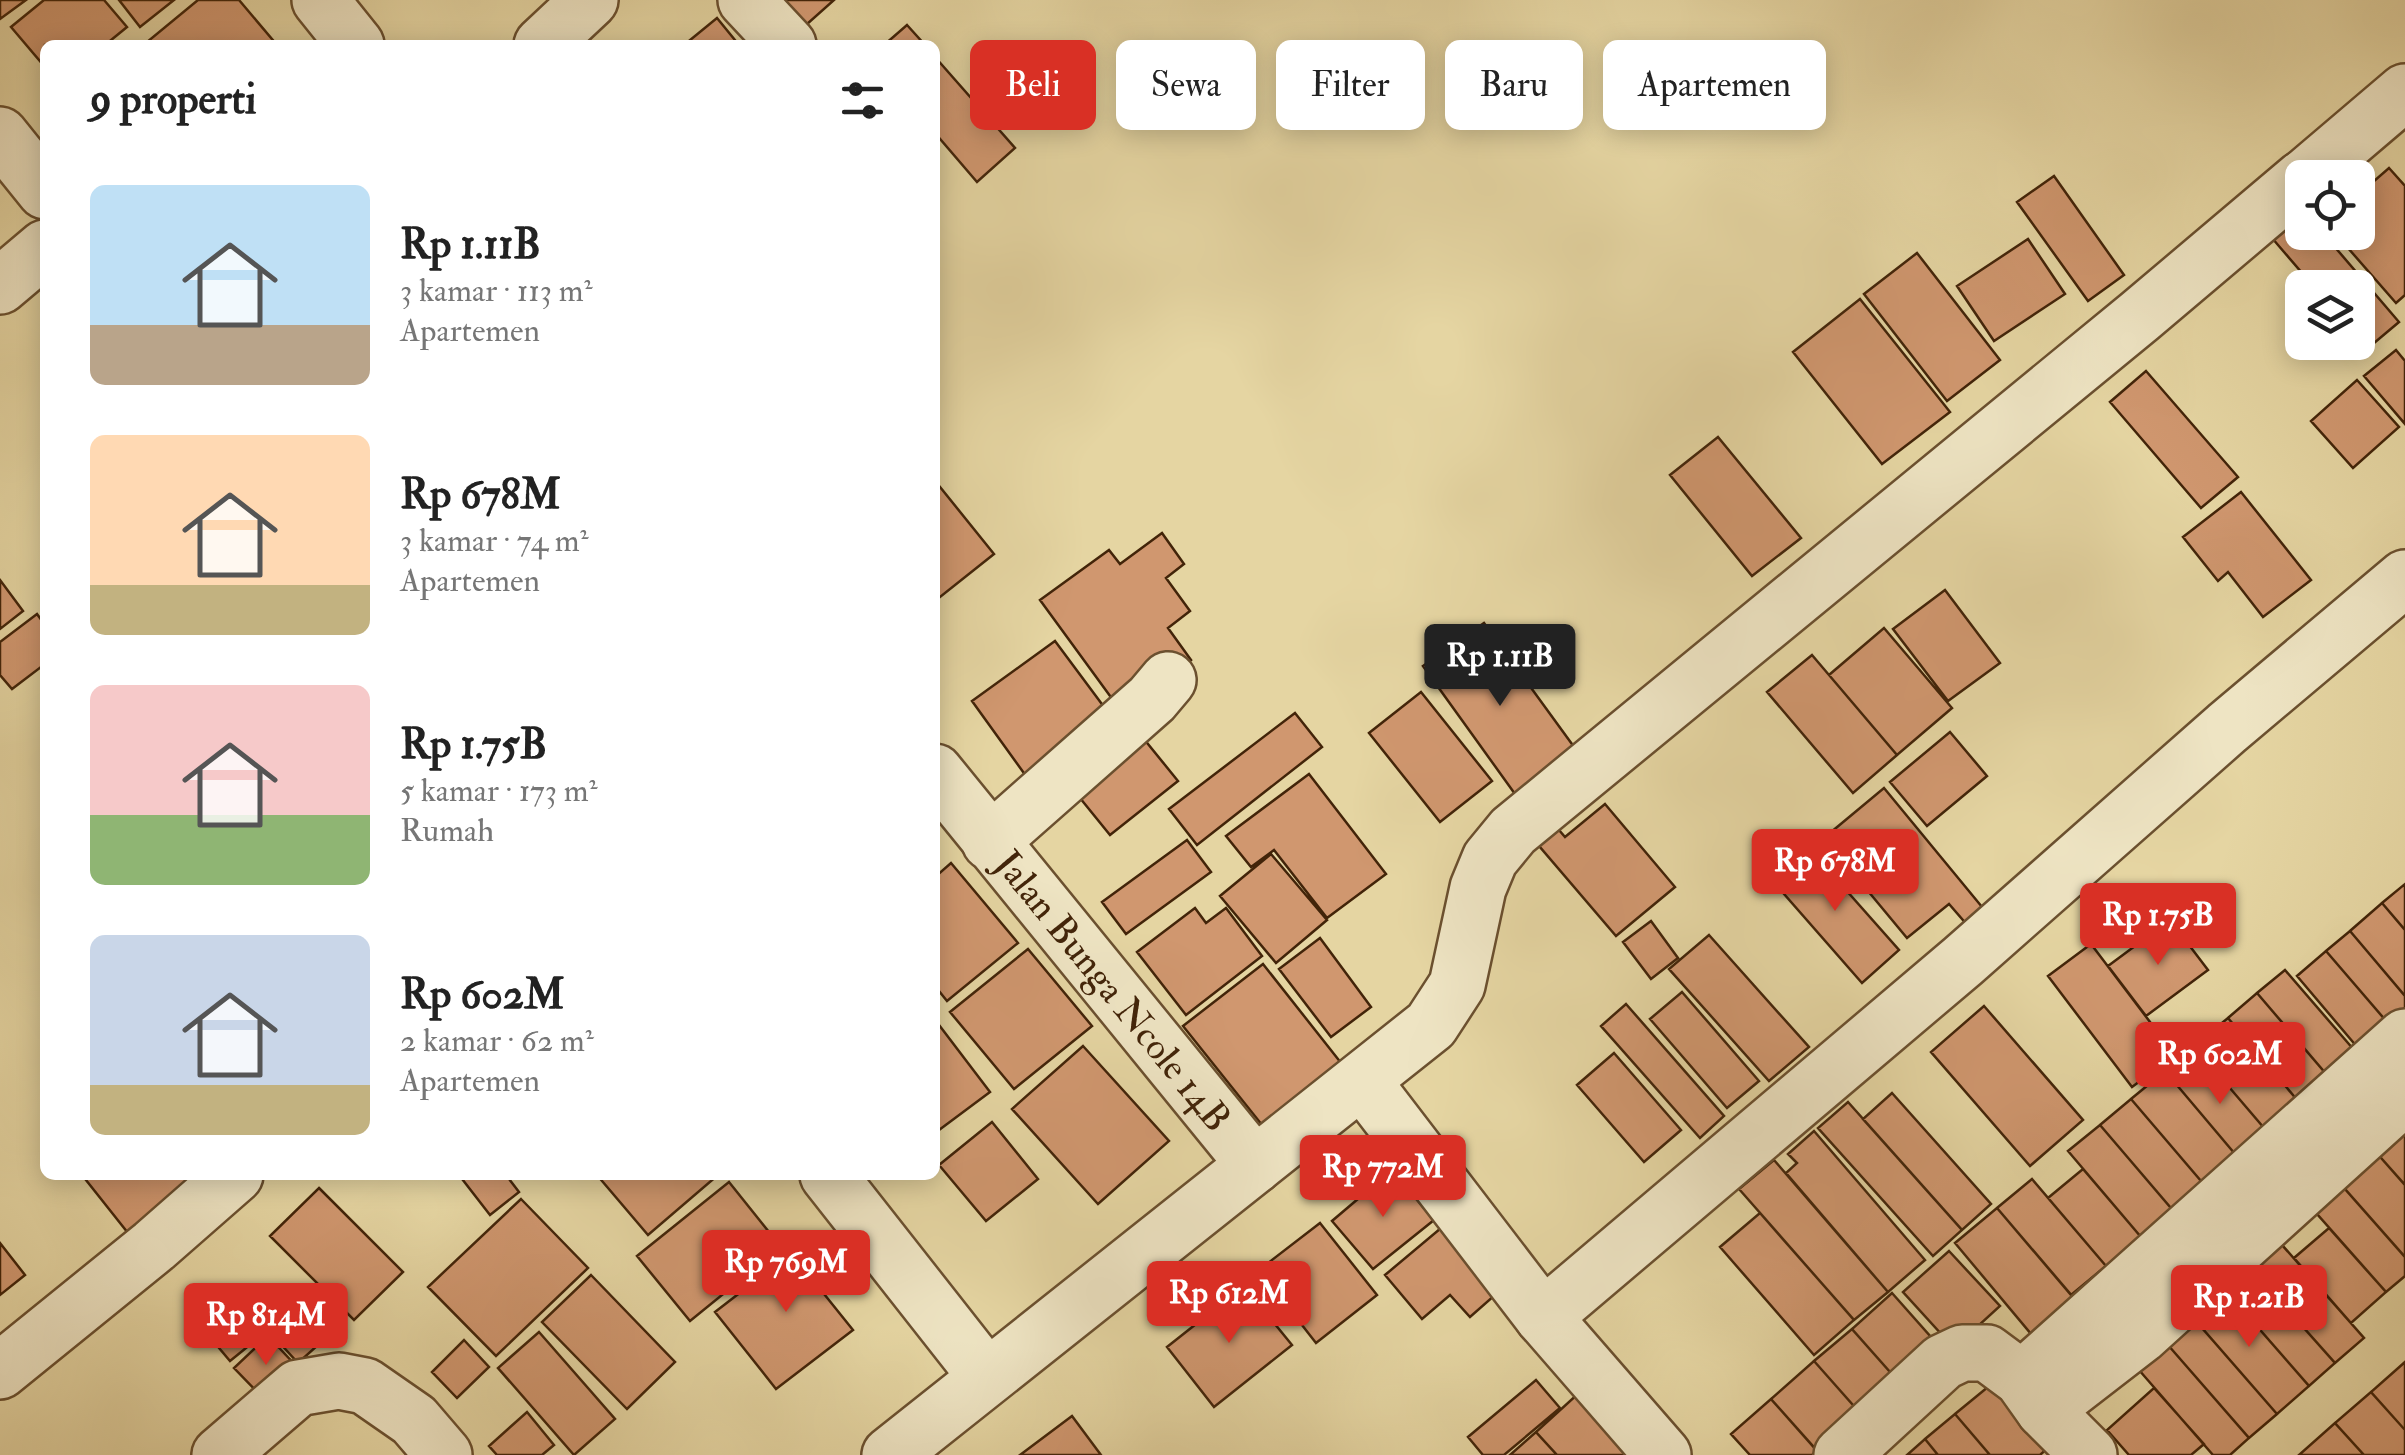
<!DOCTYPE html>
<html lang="id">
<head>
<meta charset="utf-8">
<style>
	:root { --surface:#fff; --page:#f6f6f6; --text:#222; --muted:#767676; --accent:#d93025 }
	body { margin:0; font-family:"IM FELL Double Pica",serif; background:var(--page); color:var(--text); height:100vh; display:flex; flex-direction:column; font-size:38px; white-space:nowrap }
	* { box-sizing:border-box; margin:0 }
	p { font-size:32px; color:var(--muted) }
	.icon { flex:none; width:55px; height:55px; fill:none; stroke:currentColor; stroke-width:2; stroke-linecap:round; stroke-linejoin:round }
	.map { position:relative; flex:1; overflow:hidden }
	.details { position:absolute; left:40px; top:40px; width:900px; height:1140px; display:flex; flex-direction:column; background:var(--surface); border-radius:15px; box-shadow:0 5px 25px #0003 }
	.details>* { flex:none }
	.top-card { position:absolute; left:970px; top:40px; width:950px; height:90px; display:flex; gap:20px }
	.controls { position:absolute; left:2285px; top:160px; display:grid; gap:20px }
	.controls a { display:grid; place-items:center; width:90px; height:90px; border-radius:15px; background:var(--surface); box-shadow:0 5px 25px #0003; font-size:50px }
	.price { position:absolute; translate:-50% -85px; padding:0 22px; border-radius:10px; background:var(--accent); color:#fff; font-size:32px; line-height:65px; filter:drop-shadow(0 2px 5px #0008) }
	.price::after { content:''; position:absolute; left:50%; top:60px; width:30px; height:22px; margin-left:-15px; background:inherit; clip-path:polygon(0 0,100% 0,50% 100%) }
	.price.on { background:#222; color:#fff }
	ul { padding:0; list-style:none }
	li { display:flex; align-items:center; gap:30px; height:250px; padding:0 50px }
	li span { display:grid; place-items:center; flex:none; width:280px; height:200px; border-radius:15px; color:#555 }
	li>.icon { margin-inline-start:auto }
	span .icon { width:120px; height:120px; fill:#fffc; stroke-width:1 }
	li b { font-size:42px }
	h2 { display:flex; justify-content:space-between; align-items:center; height:120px; padding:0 50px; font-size:42px }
	.pill { padding:0 35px; border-radius:15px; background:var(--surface); box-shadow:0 5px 25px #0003; font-size:35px; line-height:90px }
	.pill.on { background:var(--accent); color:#fff }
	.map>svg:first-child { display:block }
	.building { fill:#d0976f; stroke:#422409; stroke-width:2.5 }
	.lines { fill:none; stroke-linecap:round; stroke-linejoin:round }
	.minor-casing { stroke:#6b502f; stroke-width:60 }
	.minor { stroke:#eee4c3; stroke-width:55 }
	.labels { text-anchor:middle; stroke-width:8; stroke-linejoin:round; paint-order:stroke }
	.street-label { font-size:38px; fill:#422409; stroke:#eee4c3 }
</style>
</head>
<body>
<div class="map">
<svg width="2405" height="1455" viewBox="0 0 2405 1455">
	<rect width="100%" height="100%" fill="#e5d5a2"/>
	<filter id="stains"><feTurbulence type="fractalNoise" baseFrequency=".002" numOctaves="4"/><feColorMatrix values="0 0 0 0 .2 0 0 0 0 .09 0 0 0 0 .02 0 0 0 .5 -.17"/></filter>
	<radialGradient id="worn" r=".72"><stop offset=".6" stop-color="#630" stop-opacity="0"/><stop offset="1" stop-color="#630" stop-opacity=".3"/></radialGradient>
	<path class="building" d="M0 0H26L0 19Z
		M44 0H104L127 27 105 45H45V67L11 27Z
		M119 0H174L140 27Z
		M198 0H239L277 45H150L147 42Z
		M784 0H834L806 25Z
		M717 18 739 45H684Z
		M907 25 925 45H884Z
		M935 57 1015 148 977 182 935 133Z
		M2389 168 2405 186V295L2396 303 2334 232H2358V195Z
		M2054 176 2124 275 2088 301 2017 202Z
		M2302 212V232H2322L2399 322 2367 349 2358 337V288H2315L2272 238Z
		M2028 239 2065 294 1994 341 1957 286Z
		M1917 253 2000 360 1947 401 1864 294Z
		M1860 299 1950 412 1882 464 1793 352Z
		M2396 350 2405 361V424L2364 376Z
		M2146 371 2238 477 2201 508 2110 402Z
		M2357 380 2399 427 2353 468 2311 421Z
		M1718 437 1801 538 1752 576 1670 475Z
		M936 482 994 554 935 601V483Z
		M2241 492 2311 580 2263 617 2228 572 2218 581 2183 537Z
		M1162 533 1184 564 1166 578 1190 611 1168 628 1191 660 1121 711 1040 600 1109 550 1120 564Z
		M0 580 23 611 0 629Z
		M1945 590 2000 663 1948 701 1893 629Z
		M37 614 45 625V664L12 689 0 675V642Z
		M1484 623 1577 751 1515 794 1423 666Z
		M1884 628 1952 708 1897 755 1829 675Z
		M1055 641 1110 715 1026 776 972 701Z
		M1812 655 1897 755 1853 793 1767 692Z
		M1421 692 1492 781 1440 822 1369 733Z
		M1295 713 1322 747 1197 845 1169 809Z
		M1135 728 1178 781 1110 835 1067 782Z
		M1950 732 1987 776 1927 826 1890 782Z
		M1309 774 1386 874 1327 918 1274 850 1251 867 1226 836Z
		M1884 788 1987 913 1969 927 1949 904 1907 938 1824 838Z
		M1605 804 1675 887 1616 936 1534 840 1553 823 1565 837Z
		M1187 840 1211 872 1126 934 1102 902Z
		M1807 846 1899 950 1862 983 1770 878Z
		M1271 854 1327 920 1276 963 1220 896Z
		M951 863 1018 943 947 1001 935 986V877Z
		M2405 884V930L2382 903Z
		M2382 903 2405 930V996L2350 931Z
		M1195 908 1206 923 1226 908 1262 956 1186 1015 1137 952Z
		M2170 920 2208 970 2146 1016 2108 966Z
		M1651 921 1678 958 1651 979 1623 942Z
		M2350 931 2405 996V1008L2387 1022 2326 951Z
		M1709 935 1809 1047 1769 1081 1669 969Z
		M1320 938 1371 1007 1331 1037 1279 969Z
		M2091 944 2175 1055 2132 1087 2048 976Z
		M1028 949 1092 1026 1014 1089 950 1012Z
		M2326 951 2387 1022 2358 1048 2297 976Z
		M1263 964 1349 1073 1270 1135 1183 1026Z
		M2285 970 2367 1065 2339 1089 2257 993Z
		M1682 992 1759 1081 1727 1108 1650 1019Z
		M2257 993 2339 1089 2309 1114 2228 1018Z
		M1626 1004 1724 1116 1700 1138 1601 1026Z
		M1984 1006 2083 1120 2030 1166 1931 1052Z
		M2228 1018 2309 1114 2276 1142 2194 1046Z
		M936 1021 990 1092 935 1133V1022Z
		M1083 1046 1169 1141 1098 1204 1012 1109Z
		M2194 1046 2276 1142 2246 1167 2165 1071Z
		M1614 1053 1681 1130 1644 1162 1577 1085Z
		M2165 1071 2246 1167 2213 1195 2131 1099Z
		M1892 1093 1991 1204 1962 1230 1863 1119Z
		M2131 1099 2213 1195 2182 1221 2100 1125Z
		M1848 1102 1962 1230 1933 1256 1818 1128Z
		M992 1122 1038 1179 986 1221 939 1165Z
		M2405 1124V1185L2374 1150Z
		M2100 1125 2182 1221 2141 1237 2068 1151Z
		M1814 1131 1925 1260 1888 1292 1786 1173 1797 1163 1788 1154Z
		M2374 1150 2405 1185V1257L2338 1181Z
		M1774 1160 1888 1292 1854 1320 1739 1189Z
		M2083 1169 2141 1237 2106 1266 2048 1198Z
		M1392 1170 1434 1220 1373 1269 1332 1221Z
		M82 1175H200L128 1233Z
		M459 1175H506L519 1192 490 1215Z
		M597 1175H718L648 1235Z
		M2032 1179 2106 1266 2071 1295 1997 1208Z
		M2338 1181 2405 1257V1276L2386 1292 2310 1206Z
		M729 1182 781 1247 690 1321 637 1256Z
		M319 1188 403 1272 354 1320 270 1236Z
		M521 1199 588 1268 496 1356 428 1287Z
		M1997 1208 2085 1311 2042 1347 1955 1243Z
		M1760 1213 1854 1320 1814 1355 1720 1247Z
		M1320 1223 1377 1295 1316 1343 1259 1270Z
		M1447 1223 1503 1288 1470 1317 1450 1295 1422 1319 1385 1275Z
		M2329 1228 2386 1292 2351 1323 2294 1258Z
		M817 1233 834 1254 808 1274 853 1330 776 1389 715 1312Z
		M2275 1237 2364 1338 2335 1363 2246 1263Z
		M0 1243 25 1275 0 1295Z
		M1949 1251 2000 1306 1954 1348 1903 1292Z
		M2246 1263 2335 1363 2309 1386 2221 1285Z
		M591 1275 675 1362 627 1409 542 1322Z
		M2221 1285 2309 1386 2277 1414 2189 1313Z
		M1244 1286 1292 1345 1214 1407 1167 1347Z
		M235 1292 267 1331 230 1361 198 1323Z
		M1892 1293 1946 1354 1906 1390 1852 1329Z
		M308 1294 338 1327 298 1363 268 1330Z
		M2189 1313 2277 1414 2249 1438 2161 1337Z
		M1852 1329 1906 1390 1868 1422 1814 1361Z
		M539 1332 615 1419 574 1455 498 1368Z
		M268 1336 298 1368 264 1399 234 1368Z
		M2161 1337 2249 1438 2230 1455H2213L2132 1362Z
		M464 1340 489 1367 457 1398 432 1372Z
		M1814 1361 1868 1422 1821 1455 1771 1399Z
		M2405 1362V1430L2371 1392Z
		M1536 1380 1560 1408 1504 1455H1483L1468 1437Z
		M1994 1382 2049 1447 2040 1455H1990L1955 1414Z
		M2154 1388 2204 1444 2191 1455H2129L2107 1430Z
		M1581 1391 1640 1455H1557L1536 1432Z
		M2371 1392 2405 1430V1455H2364L2335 1423Z
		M1771 1399 1817 1451 1812 1455H1750L1731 1434Z
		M527 1412 554 1445 542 1455H497L489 1446Z
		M1955 1414 1990 1455H1938L1925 1439Z
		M1072 1416 1101 1455H1020Z
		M2335 1423 2364 1455H2299Z
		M1536 1432 1557 1455H1510Z
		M1925 1439 1938 1455H1907Z"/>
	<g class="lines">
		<g class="minor-casing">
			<g id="minor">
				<path d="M320 0 356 45"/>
				<path d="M746 0 788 45"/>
				<path d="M542 45 590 0"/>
				<path d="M0 135 45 191"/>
				<path d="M2304 178 2405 92"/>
				<path d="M0 286 45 248"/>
				<path id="s1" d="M935 772 1255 1165"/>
				<path d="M990 842 1152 699 1168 680"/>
				<path d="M1363 1082 1543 1317 1663 1455"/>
				<path d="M828 1175 986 1376"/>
				<path d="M1543 1317 1963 961 2227 728 2405 578"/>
				<path d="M0 1371 154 1246 235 1175"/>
				<path d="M2022 1379 2405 1037"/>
				<path d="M2044 1410 2141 1335 2405 1096"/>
				<path d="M220 1455 298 1388 339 1381 365 1386 414 1420 444 1455"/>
				<path d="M890 1455 1431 1025 1457 985 1478 888 1490 859 1513 831 2140 316 2302 179"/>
				<path d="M1842 1455 1943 1362 1962 1353H1987L2022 1379 2044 1410 2089 1455"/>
			</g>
		</g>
		<use href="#minor" class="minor"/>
	</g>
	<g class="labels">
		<g class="street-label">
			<text dy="13" stroke="none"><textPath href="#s1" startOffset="282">Jalan Bunga Ncole 14B</textPath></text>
		</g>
	</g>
	<rect width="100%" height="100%" filter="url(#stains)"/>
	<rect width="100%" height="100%" fill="url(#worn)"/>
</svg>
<div class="controls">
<a><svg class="icon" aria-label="locate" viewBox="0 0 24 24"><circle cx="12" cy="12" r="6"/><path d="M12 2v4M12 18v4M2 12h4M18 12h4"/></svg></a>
<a><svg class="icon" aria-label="layers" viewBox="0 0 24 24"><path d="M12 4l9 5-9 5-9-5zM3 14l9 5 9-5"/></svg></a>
</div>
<b class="price on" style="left:1500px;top:709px">Rp 1.11B</b>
<b class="price" style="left:1835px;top:914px">Rp 678M</b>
<b class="price" style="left:2158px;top:968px">Rp 1.75B</b>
<b class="price" style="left:2220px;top:1107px">Rp 602M</b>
<b class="price" style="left:1383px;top:1220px">Rp 772M</b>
<b class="price" style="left:786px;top:1315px">Rp 769M</b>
<b class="price" style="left:1229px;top:1346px">Rp 612M</b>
<b class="price" style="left:2249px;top:1350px">Rp 1.21B</b>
<b class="price" style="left:266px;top:1368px">Rp 814M</b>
<div class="top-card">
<a class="pill on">Beli</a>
<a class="pill">Sewa</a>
<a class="pill">Filter</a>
<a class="pill">Baru</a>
<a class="pill">Apartemen</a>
</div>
<section class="details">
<h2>9 properti<svg class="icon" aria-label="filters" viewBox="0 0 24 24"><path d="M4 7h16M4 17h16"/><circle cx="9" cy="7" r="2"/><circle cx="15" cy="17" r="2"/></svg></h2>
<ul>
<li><span style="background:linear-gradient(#bfe0f5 70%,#b9a48a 0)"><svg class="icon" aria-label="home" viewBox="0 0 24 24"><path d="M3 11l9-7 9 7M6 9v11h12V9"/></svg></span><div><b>Rp 1.11B</b><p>3 kamar · 113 m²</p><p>Apartemen</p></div></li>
<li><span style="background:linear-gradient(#ffd9b3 75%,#c2b280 0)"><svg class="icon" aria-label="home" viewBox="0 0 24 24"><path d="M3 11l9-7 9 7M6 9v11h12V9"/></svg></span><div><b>Rp 678M</b><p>3 kamar · 74 m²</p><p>Apartemen</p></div></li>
<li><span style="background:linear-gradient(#f6c9c9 65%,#8fb573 0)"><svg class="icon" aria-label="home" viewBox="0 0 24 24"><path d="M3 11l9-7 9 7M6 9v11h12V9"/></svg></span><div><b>Rp 1.75B</b><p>5 kamar · 173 m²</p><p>Rumah</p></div></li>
<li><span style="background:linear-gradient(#c9d6e8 75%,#c2b280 0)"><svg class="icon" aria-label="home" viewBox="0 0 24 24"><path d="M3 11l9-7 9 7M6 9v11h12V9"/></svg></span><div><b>Rp 602M</b><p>2 kamar · 62 m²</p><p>Apartemen</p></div></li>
</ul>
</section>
</div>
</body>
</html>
